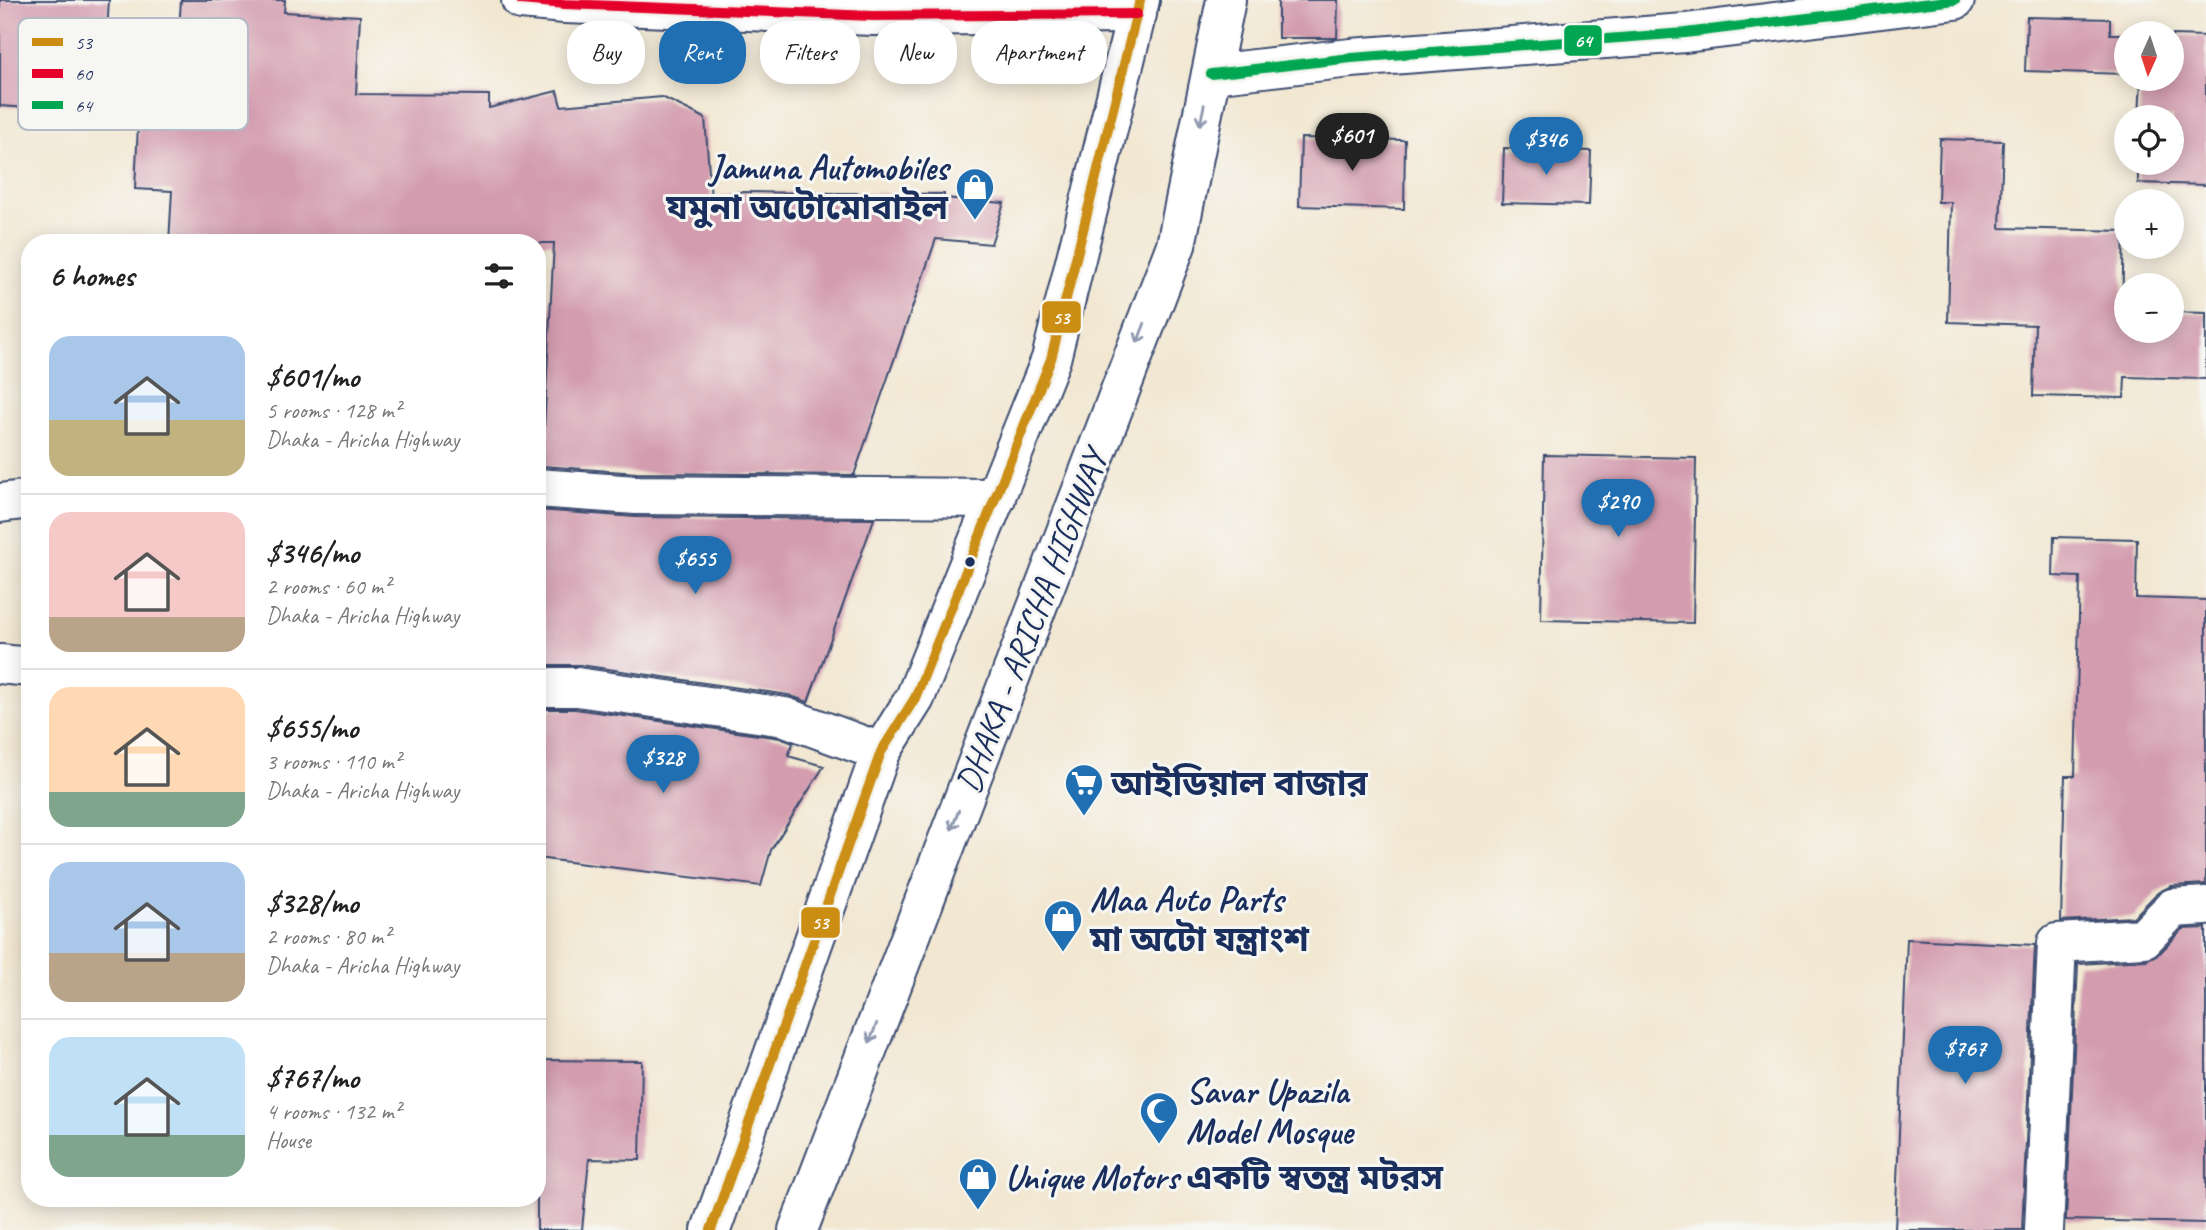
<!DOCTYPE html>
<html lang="en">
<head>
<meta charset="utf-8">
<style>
	:root { --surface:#fff; --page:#f6f6f6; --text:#222; --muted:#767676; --line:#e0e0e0; --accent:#1f6fb2 }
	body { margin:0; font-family:Caveat,"Noto Sans Bengali",sans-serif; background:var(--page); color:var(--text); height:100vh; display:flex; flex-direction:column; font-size:26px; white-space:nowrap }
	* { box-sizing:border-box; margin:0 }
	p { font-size:23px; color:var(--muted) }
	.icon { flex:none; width:38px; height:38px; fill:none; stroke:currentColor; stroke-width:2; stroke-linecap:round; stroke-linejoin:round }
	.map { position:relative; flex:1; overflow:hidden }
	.drawer { position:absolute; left:21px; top:234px; width:525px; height:973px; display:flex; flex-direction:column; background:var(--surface); border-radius:28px; box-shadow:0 4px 18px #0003 }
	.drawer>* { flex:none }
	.guide { position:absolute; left:567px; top:21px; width:665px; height:63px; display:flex; gap:14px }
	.needle { width:46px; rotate:183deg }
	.controls { position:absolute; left:2114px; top:21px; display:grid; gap:14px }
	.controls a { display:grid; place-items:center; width:70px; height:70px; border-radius:50%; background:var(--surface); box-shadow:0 4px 18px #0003; font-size:35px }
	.price { position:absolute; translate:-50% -60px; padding:0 16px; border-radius:24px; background:var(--accent); color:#fff; font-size:23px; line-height:46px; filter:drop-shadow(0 2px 4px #0008) }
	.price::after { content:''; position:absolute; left:50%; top:42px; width:21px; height:16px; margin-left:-10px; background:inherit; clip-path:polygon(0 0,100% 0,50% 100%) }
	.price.active { background:#222; color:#fff }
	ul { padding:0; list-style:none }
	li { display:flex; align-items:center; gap:21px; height:175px; padding:0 28px }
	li+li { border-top:2px solid var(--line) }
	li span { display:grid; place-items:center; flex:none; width:196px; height:140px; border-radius:21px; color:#555 }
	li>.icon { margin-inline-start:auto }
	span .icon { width:84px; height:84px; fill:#fffc; stroke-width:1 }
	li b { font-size:30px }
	h2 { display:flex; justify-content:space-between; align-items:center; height:84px; padding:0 28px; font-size:30px }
	.chip { padding:0 24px; border-radius:28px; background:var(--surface); box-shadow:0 4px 18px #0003; font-size:24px; line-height:63px }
	.chip.active { background:var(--accent); color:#fff }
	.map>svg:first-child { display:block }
	.building { fill:#d39caf }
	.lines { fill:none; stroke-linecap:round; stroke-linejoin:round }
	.minor-casing { stroke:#3b4b6f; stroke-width:42 }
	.highway-casing { stroke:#3b4b6f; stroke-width:42 }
	.minor { stroke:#fff; stroke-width:38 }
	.highway { stroke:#fff; stroke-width:38 }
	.bus-1-casing { stroke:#f6f6f2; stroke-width:16 }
	.bus-2-casing { stroke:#f6f6f2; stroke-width:16 }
	.bus-3-casing { stroke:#f6f6f2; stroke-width:16 }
	.bus-1 { stroke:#cb8e13; stroke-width:10 }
	.bus-2 { stroke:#e4002b; stroke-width:10 }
	.bus-3 { stroke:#00a651; stroke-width:10 }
	.oneway { stroke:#8d97ae }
	.bus-dot { fill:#1b2f5e; stroke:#f6f6f2; stroke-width:2.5 }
	.labels { text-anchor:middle; stroke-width:6; stroke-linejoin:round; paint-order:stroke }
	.poi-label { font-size:35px; font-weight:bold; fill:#1b2f5e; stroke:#f6f6f2; text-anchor:start }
	.street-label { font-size:35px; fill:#1b2f5e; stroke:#f6f6f2 }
	.key { fill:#f6f6f2; stroke:#b4bac6; stroke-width:2 }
	.key-label { font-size:19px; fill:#1b2f5e }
	.line-badge { stroke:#f6f6f2; stroke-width:2.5 }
	.badge-label { font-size:19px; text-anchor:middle; font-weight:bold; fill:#fff }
</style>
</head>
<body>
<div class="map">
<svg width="2206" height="1230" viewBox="0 0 2206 1230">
	<rect width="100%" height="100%" fill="#f6f6f2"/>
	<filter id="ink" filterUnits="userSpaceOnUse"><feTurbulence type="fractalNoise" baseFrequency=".0143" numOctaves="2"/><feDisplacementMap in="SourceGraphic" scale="14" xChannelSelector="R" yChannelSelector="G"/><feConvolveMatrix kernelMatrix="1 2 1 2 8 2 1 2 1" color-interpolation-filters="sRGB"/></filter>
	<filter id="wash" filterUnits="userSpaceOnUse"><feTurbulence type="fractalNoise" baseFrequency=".00686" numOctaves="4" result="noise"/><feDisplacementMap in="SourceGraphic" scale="28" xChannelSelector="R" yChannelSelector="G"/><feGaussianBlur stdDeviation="1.57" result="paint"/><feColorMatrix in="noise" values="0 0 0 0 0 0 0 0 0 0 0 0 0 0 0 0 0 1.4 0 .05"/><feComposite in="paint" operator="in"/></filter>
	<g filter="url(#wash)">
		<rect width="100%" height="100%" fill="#f2e7d1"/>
		<g id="blocks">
			<path class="building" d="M0 0H109L102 113 0 106Z
				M181 0H285L284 12 360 16 356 94 489 95V108L557 91 561 106 662 97 705 118 711 199 735 192 944 194V198L1004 203 991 244 936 239 854 475 637 473 542 466 554 243H169L172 191 135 189 138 124 194 127 198 46 178 45Z
				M1278 0H1338L1337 38H1278Z
				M2027 17 2110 19V34H2126V74L2025 71Z
				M2172 35 2206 36V185L2138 183V163H2172V117H2139L2141 79H2172Z
				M1301 138 1405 140 1404 209 1299 206Z
				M1940 139 2003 141 2000 228 2124 231 2122 311H2126V331H2172V312L2206 313V379L2125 377 2124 398 2033 396 2035 325 1948 322 1951 202H1938Z
				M1504 148 1591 151 1589 205 1502 203Z
				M1544 455 1696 458 1693 623 1541 620Z
				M537 510 636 517 874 519 808 702 788 695 580 665H537Z
				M2054 537 2137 539 2136 598 2206 600V884L2171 886 2157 893 2134 917 2061 921 2065 776H2075L2080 577 2053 576Z
				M537 709H575L780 738 793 743 788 756 824 766 771 850 761 886 537 858Z
				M2206 928V1223L2066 1220 2078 964 2146 960 2160 953 2183 929Z
				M1907 939 2035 945 2022 1230H1895Z
				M537 1060 642 1061 640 1160 589 1159 582 1230H537Z"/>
		</g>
	</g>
	<g filter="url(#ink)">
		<use href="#blocks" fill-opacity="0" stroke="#3b4b6f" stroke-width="2"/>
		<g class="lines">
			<g class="minor-casing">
				<path id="minor" d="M521 0 565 4 873 16 1137 14
					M1211 74 1351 58 1685 33 1955 0
					M537 488 636 495 996 498
					M0 503 30 499
					M0 664 30 667
					M537 687H577L785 717 881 752
					M2044 1230 2057 943 2144 938 2173 908 2206 906"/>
			</g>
			<g class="highway-casing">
				<path id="highway" d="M711 1230 881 752 915 698 1051 359 1140 0
					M798 1230 1176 245 1226 0"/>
			</g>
			<use href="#minor" class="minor"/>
			<use href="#highway" class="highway"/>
			<g class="bus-1-casing">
				<path id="bus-1" d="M711 1230 881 752 915 698 1051 359 1140 0"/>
			</g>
			<g class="bus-2-casing">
				<path id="bus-2" d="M521 0 565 4 873 16 1137 14"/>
			</g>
			<g class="bus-3-casing">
				<path id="bus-3" d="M1211 74 1351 58 1685 33 1955 0"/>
			</g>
			<use href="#bus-1" class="bus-1"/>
			<use href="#bus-2" class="bus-2"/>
			<use href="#bus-3" class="bus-3"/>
		</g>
		<defs><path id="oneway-shaft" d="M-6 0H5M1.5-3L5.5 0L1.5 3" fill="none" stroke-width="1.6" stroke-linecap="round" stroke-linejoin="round" transform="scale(1.75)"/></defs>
		<g class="oneway">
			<use href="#oneway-shaft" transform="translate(1202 115) rotate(102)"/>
			<use href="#oneway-shaft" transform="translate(1141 333) rotate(111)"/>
			<use href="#oneway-shaft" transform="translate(955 820) rotate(111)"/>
			<use href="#oneway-shaft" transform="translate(873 1033) rotate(111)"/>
		</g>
	</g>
	<defs>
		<g id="shop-pin" transform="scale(2.0125)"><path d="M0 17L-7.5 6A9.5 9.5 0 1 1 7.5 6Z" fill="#1f6fb2" stroke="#f6f6f2"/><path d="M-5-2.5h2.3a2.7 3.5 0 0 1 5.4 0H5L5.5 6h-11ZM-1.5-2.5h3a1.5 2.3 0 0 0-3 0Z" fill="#fff"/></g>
		<g id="supermarket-pin" transform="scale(2.0125)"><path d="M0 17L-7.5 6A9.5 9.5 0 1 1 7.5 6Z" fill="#1f6fb2" stroke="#f6f6f2"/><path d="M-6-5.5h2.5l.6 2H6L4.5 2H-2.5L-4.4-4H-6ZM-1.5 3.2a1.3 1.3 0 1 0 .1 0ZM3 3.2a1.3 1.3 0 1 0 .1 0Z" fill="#fff"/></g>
		<g id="mosque-pin" transform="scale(2.0125)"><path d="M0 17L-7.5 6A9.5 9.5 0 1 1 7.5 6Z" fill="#1f6fb2" stroke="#f6f6f2"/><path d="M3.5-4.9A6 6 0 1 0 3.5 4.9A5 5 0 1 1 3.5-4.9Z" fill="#fff"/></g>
	</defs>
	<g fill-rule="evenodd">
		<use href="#shop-pin" x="975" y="187"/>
		<use href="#supermarket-pin" x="1084" y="783"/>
		<use href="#shop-pin" x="1063" y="919"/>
		<use href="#mosque-pin" x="1159" y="1111"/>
		<use href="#shop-pin" x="978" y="1177"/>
	</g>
	<circle class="bus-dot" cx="970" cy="562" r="6"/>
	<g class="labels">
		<g class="poi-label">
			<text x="948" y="179" text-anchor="end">Jamuna Automobiles<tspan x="948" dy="40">যমুনা অটোমোবাইল</tspan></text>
			<text x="1111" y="795">আইডিয়াল বাজার</text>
			<text x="1090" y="911">Maa Auto Parts<tspan x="1090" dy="40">মা অটো যন্ত্রাংশ</tspan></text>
			<text x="1186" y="1103">Savar Upazila<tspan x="1186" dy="40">Model Mosque</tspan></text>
			<text x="1005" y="1189">Unique Motors একটি স্বতন্ত্র মটরস</text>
		</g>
		<g class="street-label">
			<text transform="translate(1031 621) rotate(-69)" y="12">DHAKA - ARICHA HIGHWAY</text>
		</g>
	</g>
	<rect x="18" y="18" width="230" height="112" rx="10" class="key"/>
	<rect x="32" y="38" width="31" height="8" fill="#cb8e13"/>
	<rect x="32" y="69" width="31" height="9" fill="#e4002b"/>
	<rect x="32" y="101" width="31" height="8" fill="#00a651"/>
	<g class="key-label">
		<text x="75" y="49">53</text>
		<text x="75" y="80">60</text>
		<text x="75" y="112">64</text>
	</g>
	<g class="line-badge">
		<rect x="1563" y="24" width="40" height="33" rx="7" fill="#00a651"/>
		<rect x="1041" y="300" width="41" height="34" rx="7" fill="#cb8e13"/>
		<rect x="800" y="906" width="41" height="33" rx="7" fill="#cb8e13"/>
	</g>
	<g class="badge-label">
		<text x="1583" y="47">64</text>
		<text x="1061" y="324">53</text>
		<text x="820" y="929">53</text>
	</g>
</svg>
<div class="controls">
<a><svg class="needle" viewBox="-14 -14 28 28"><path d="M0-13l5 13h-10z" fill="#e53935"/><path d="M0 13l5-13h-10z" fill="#767676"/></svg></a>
<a><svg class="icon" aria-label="locate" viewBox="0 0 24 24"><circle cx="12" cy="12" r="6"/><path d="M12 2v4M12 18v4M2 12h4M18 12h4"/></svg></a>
<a>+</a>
<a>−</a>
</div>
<b class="price active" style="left:1352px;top:173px">$601</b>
<b class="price" style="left:1546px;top:177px">$346</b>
<b class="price" style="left:1618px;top:539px">$290</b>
<b class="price" style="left:695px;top:596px">$655</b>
<b class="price" style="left:663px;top:795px">$328</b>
<b class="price" style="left:1965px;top:1086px">$767</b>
<div class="guide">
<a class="chip">Buy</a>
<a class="chip active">Rent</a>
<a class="chip">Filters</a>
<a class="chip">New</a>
<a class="chip">Apartment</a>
</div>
<section class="drawer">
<h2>6 homes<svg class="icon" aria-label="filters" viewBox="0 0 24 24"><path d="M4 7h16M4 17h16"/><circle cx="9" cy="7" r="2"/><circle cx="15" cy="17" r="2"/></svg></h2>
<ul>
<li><span style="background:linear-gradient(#a9c7e8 60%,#c2b280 0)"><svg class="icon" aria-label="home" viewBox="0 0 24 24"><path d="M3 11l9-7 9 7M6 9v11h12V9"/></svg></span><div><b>$601/mo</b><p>5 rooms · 128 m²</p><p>Dhaka - Aricha Highway</p></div></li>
<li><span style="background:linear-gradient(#f6c9c9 75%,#b9a48a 0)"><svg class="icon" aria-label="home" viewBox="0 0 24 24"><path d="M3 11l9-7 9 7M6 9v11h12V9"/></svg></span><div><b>$346/mo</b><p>2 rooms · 60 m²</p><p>Dhaka - Aricha Highway</p></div></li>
<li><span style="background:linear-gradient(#ffd9b3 75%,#7fa58c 0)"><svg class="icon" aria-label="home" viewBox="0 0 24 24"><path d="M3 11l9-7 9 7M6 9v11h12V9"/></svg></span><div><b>$655/mo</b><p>3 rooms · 110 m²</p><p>Dhaka - Aricha Highway</p></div></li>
<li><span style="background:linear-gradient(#a9c7e8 65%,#b9a48a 0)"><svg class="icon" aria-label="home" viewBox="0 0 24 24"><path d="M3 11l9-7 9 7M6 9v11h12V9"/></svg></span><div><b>$328/mo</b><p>2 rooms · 80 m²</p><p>Dhaka - Aricha Highway</p></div></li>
<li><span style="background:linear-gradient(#bfe0f5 70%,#7fa58c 0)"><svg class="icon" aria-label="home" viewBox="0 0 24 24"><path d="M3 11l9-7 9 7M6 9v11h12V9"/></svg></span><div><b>$767/mo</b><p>4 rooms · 132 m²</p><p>House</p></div></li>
</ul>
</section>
</div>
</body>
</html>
